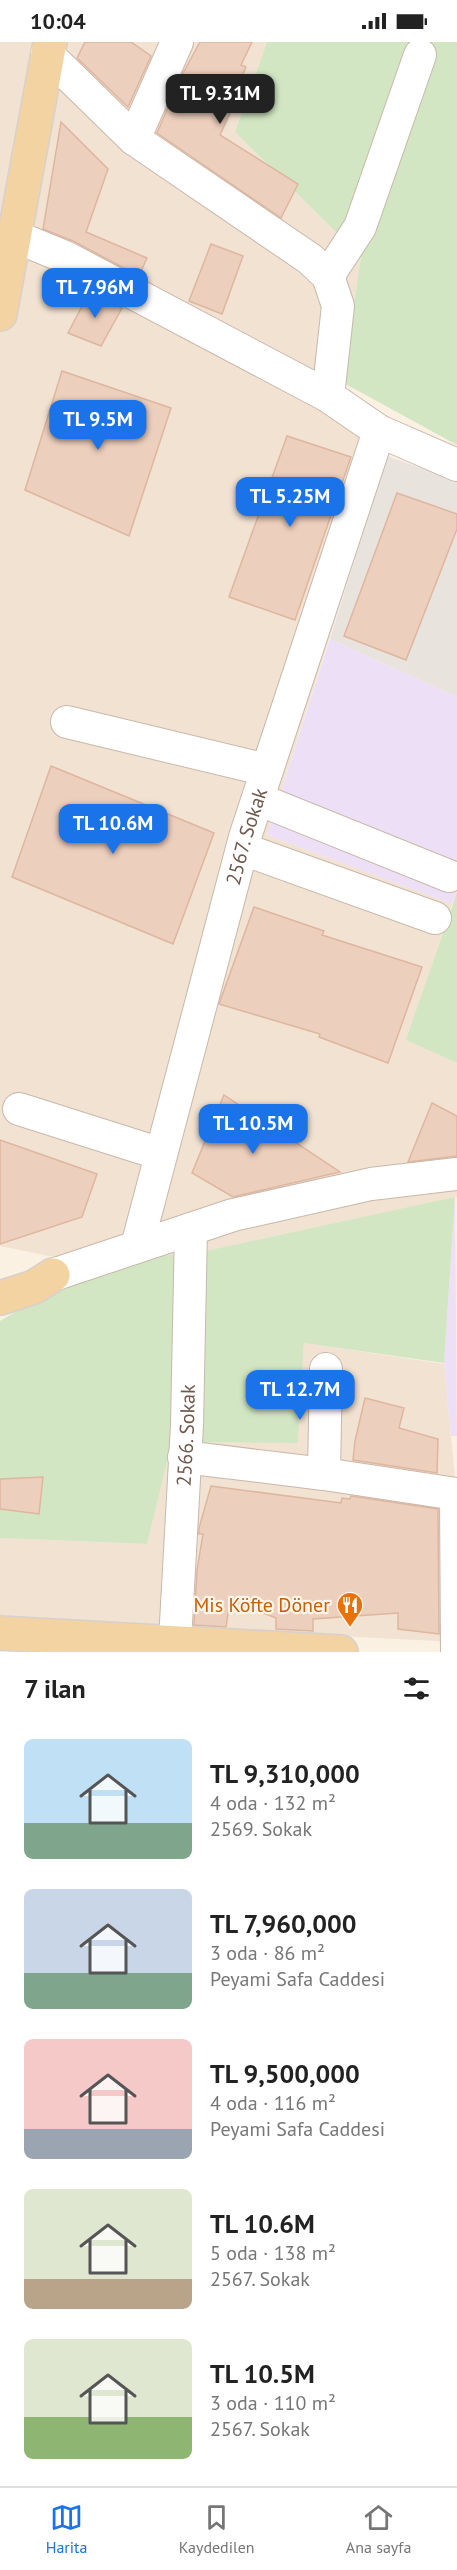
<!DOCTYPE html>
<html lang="tr">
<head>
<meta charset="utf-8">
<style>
	:root { --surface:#fff; --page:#f2f2f2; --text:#222; --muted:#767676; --line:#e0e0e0; --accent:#1a73e8 }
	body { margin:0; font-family:"PT Sans",sans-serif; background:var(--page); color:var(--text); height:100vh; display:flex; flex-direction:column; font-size:22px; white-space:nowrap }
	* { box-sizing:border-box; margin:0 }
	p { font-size:20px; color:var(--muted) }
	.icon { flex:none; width:33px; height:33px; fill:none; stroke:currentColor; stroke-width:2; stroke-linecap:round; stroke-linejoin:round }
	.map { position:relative; height:1610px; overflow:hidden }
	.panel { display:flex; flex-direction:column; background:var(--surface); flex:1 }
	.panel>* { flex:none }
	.price { position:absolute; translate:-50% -51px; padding:0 14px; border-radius:12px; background:var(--accent); color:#fff; font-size:20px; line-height:39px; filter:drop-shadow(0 2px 3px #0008) }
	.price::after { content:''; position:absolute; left:50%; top:36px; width:18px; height:14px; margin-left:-9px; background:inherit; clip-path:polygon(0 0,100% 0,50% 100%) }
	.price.current { background:#222; color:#fff }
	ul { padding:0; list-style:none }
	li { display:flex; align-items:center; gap:18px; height:150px; padding:0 24px }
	li span { display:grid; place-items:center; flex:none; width:168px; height:120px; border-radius:9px; color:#555 }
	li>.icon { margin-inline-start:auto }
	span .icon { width:72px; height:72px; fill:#fffc; stroke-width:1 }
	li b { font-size:26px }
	h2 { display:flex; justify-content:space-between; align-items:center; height:72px; padding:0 24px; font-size:26px }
	.status { display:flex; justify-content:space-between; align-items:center; height:42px; padding:0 30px; background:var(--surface); direction:ltr }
	.status svg { height:16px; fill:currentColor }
	.tabs { display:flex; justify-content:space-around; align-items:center; height:84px; border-top:2px solid var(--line); background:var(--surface); font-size:16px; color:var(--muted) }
	.tabs a { display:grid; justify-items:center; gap:3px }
	.tabs .current { color:var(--accent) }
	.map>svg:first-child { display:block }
	.residential { fill:#f1e2d2 }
	.industrial { fill:#e9e3de }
	.education { fill:#ede0f6 }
	.green { fill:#d2e6c3 }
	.building { fill:#edcfbd; stroke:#deb69f; stroke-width:1.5 }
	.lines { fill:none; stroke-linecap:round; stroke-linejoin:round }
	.minor-casing { stroke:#c9b8ab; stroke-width:34 }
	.major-casing { stroke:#d7d0cd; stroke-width:36 }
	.minor { stroke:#fff; stroke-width:32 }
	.major { stroke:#f3d3a1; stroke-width:33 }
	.labels { text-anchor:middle; stroke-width:4.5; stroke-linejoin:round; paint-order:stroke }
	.street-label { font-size:20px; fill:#6f584c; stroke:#fdf5e9 }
	.food-label { font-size:20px; fill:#c56008; stroke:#fdf5e9; text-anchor:end }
</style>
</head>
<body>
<div class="status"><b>10:04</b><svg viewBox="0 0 49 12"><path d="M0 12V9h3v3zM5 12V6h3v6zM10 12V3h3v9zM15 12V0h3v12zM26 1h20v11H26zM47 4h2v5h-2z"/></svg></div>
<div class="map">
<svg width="457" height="1610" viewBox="0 0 457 1610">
	<rect width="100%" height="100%" fill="#faf1e3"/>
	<path class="residential" d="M0 0H267L235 90 361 215 342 340 387 414 267 793 452 862 407 998 457 1021V1155L210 1208 93 1223 0 1204Z
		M304 1301 444 1322 457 1456V1600L0 1577V1496L147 1502 172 1400 298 1401Z"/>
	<path class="industrial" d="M387 414 457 439V655L330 597Z"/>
	<path class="education" d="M330 597 457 655V850L452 862 267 793Z
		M455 1155 457 1394H451L444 1321Z"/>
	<path class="green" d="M267 0H457V403L342 340 361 215 235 90Z
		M457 850V1021L406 998Z
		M455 1155 444 1321 304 1301 298 1401 172 1400 147 1502 0 1496V1279L93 1223 210 1208Z"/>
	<path class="building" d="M85 0H131L151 14 128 65 77 16Z
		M200 0H252L241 23 246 25 227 69 230 71 220 93 298 142 281 176 157 91 181 35Z
		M61 80 108 127 86 190 147 216 139 234 73 199 43 187Z
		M211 202 243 214 222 272 189 259Z
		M90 249 122 266 101 304 68 291Z
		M62 329 171 366 129 494 25 448Z
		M287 394 351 415 295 578 229 555Z
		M397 451 457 472V487L406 618 344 594Z
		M51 724 214 791 173 902 12 835Z
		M254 865 324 889 322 893 422 925 388 1021 319 995 320 992 219 962Z
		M224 1053 340 1130 233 1155 192 1131Z
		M432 1061 457 1074V1114L408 1120Z
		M0 1098 97 1132 82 1175 0 1202Z
		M365 1356 404 1366 399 1386 438 1397 437 1431 353 1418 355 1399Z
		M43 1435 39 1472 0 1467V1437Z
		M211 1444 341 1461 342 1456 350 1457 351 1454 438 1467 439 1592 398 1587V1571L313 1577V1589L276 1587V1576L230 1558 226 1585 194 1583 197 1528 203 1492H199V1486Z"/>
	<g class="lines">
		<g class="minor-casing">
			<g id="minor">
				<path d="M47 12 134 97 310 217 328 234 338 264 328 354"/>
				<path d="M134 97 177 0"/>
				<path d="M14 194 65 215 328 354 379 389 457 423"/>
				<path d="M328 234 360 185 420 13"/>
				<path d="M67 680 267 728"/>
				<path d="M258 757 449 834"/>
				<path d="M254 811 435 876"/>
				<path d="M19 1067 161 1112"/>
				<path id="s1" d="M137 1204 245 795 379 389"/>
				<path d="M53 1233 233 1173 371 1142 457 1132"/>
				<path d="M184 1415 324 1432 456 1452 457 1610"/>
				<path d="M324 1432 326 1327"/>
				<path id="s2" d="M175 1599 187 1383 191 1187"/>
			</g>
		</g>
		<g class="major-casing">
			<path id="major" d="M0 272 50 0
				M0 1256 34 1245 53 1233
				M0 1591 341 1610"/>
		</g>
		<use href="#minor" class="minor"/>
		<use href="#major" class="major"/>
	</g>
	<defs>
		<g id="restaurant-pin" transform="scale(1.35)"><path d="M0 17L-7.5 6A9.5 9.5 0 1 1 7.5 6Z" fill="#e8710a" stroke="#fdf5e9"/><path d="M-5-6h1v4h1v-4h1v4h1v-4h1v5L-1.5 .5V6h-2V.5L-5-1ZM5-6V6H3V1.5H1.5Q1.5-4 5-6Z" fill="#fff"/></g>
	</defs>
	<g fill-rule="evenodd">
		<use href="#restaurant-pin" x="350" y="1563"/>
	</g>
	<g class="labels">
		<g class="street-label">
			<text dy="7" stroke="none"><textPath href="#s1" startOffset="424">2567. Sokak</textPath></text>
			<text dy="7" stroke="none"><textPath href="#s2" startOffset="206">2566. Sokak</textPath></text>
		</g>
		<g class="food-label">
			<text x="330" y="1570">Mis Köfte Döner</text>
		</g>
	</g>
</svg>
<b class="price current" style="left:220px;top:83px">TL 9.31M</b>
<b class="price" style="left:95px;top:277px">TL 7.96M</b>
<b class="price" style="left:98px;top:409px">TL 9.5M</b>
<b class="price" style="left:290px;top:486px">TL 5.25M</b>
<b class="price" style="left:113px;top:813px">TL 10.6M</b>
<b class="price" style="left:253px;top:1113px">TL 10.5M</b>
<b class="price" style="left:300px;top:1379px">TL 12.7M</b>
</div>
<section class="panel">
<h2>7 ilan<svg class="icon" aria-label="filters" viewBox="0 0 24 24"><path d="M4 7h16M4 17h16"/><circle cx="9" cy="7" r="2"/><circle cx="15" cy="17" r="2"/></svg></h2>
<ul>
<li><span style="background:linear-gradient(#bfe0f5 70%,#7fa58c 0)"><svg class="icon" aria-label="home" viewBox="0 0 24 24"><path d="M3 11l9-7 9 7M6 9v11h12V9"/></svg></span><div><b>TL 9,310,000</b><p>4 oda · 132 m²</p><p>2569. Sokak</p></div></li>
<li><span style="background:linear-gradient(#c9d6e8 70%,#7fa58c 0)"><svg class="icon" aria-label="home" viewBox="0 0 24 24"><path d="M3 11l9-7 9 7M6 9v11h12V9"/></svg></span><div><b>TL 7,960,000</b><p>3 oda · 86 m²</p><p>Peyami Safa Caddesi</p></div></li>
<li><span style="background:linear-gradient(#f6c9c9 75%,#9aa5b1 0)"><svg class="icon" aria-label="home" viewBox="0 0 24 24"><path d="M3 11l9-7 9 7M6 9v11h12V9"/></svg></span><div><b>TL 9,500,000</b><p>4 oda · 116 m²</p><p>Peyami Safa Caddesi</p></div></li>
<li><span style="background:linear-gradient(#dfe7d0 75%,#b9a48a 0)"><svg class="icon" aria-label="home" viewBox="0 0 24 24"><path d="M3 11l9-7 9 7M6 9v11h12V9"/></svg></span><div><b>TL 10.6M</b><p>5 oda · 138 m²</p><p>2567. Sokak</p></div></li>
<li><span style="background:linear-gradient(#dfe7d0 65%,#8fb573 0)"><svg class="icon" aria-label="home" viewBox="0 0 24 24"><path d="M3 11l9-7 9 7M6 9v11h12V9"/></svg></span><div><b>TL 10.5M</b><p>3 oda · 110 m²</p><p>2567. Sokak</p></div></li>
</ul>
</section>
<nav class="tabs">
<a class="current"><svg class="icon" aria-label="map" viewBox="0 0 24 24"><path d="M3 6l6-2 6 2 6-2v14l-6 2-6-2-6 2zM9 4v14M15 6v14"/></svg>Harita</a>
<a><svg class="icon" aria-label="saved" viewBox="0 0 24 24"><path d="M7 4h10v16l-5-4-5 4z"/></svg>Kaydedilen</a>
<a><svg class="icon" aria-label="home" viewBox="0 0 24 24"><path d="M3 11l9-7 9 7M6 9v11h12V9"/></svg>Ana sayfa</a>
</nav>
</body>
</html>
